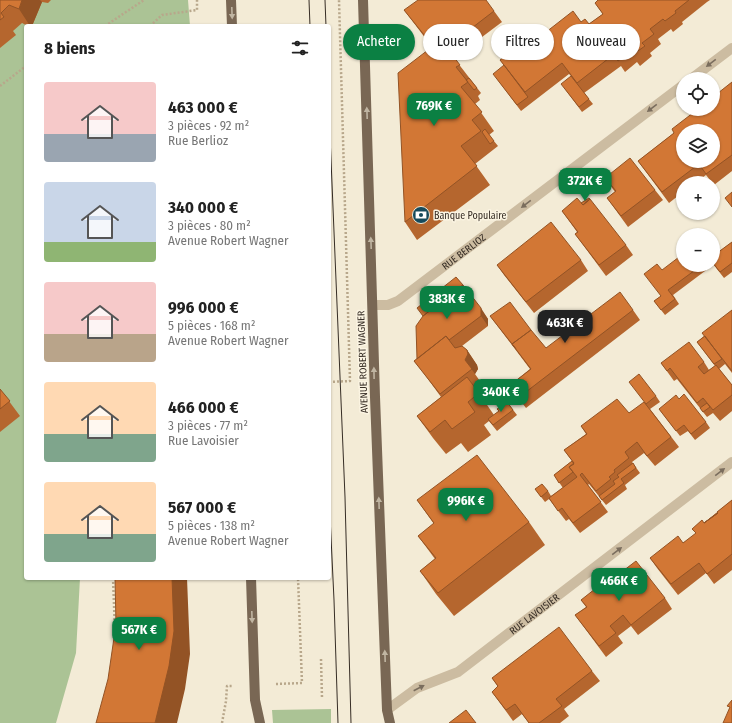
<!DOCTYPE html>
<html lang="fr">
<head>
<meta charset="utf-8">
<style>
	:root { --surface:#fff; --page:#f6f6f6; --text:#222; --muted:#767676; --accent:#0b8043 }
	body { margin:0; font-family:"Fira Sans Condensed",sans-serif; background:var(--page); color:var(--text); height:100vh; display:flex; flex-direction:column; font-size:15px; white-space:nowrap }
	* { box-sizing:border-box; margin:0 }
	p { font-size:13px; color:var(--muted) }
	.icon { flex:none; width:22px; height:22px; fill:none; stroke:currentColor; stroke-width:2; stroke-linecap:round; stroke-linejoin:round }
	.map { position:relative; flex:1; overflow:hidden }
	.panel { position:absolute; left:24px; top:24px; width:307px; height:556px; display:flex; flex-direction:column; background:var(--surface); border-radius:4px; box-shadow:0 1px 3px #0004 }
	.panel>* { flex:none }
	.banner { position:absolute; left:343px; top:24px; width:329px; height:36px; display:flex; gap:8px }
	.buttons { position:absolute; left:676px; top:72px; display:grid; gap:8px }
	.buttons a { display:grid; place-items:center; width:44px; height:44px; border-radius:50%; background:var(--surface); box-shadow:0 1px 3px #0004; font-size:20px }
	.price { position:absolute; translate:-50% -34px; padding:0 9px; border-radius:8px; background:var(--accent); color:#fff; font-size:13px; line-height:26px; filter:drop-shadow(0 1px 2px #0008) }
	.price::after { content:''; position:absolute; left:50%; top:24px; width:12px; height:9px; margin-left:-6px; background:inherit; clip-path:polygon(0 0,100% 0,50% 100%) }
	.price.on { background:#222; color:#fff }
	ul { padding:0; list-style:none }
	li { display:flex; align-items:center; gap:12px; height:100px; padding:0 20px }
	li span { display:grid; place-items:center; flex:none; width:112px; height:80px; border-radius:4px; color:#555 }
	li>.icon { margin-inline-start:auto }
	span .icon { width:48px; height:48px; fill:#fffc; stroke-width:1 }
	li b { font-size:17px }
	h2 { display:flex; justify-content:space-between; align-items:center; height:48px; padding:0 20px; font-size:17px }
	.tag { padding:0 14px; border-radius:18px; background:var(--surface); box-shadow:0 1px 3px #0004; font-size:14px; line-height:36px }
	.tag.on { background:var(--accent); color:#fff }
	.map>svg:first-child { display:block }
	.green { fill:#abc395 }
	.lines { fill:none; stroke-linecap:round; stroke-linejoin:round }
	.path { stroke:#b8a78b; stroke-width:2.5; stroke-dasharray:2 2; stroke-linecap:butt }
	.minor { stroke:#ccbca1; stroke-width:10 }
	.major { stroke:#796754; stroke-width:10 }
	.tram { stroke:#362d25; stroke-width:1 }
	.wall { fill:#b5662e }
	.shaded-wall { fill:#935325 }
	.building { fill:#d27735; stroke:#935325; fill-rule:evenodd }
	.oneway { fill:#c0b5a2 }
	.oneway2 { fill:#7a6d5d }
	.labels { text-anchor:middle; stroke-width:3; stroke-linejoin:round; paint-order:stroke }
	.poi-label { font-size:10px; fill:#362d25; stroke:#fbf4e2; text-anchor:start }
	.street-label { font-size:10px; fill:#362d25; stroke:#fbf4e2 }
</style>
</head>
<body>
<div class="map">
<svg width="732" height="723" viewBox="0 0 732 723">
	<rect width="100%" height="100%" fill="#f3ebd6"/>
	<path class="green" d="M0 0H188L190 26H26V578H80L76 653 56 723H0Z
		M331 709V723H273L272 710Z"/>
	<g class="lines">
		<path class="path" d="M86 26H89
			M105 26 144 0
			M150 26 162 15 197 10V0
			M0 86 26 66
			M329 382 350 381 339 0
			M113 578 115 631
			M321 659 322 698
			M276 684 302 683 298 578
			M222 723 226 701 227 686H233"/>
		<g class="minor">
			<path d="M691 79 732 48"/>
			<path id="s1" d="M373 305H388L398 301 683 85"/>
			<path id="s2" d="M387 710 417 688 458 672 732 462"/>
		</g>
		<path class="major" d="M231 0 232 26
			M363 0 375 397 387 710 390 723
			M251 578 255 700 260 723"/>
		<path class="tram" d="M309 0 310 26
			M325 0 326 26
			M329 111 345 497 351 723
			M329 495 334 600 338 723"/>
	</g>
	<path class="wall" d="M0 0H51L48 3 42 2 32 26H28L22 23 13 31 16 35 0 48Z
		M598 0H710L707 2 706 1 707 2 682 22 683 24 673 32 671 29 658 39 661 44 650 53 652 56 640 66 637 62 625 72 621 66 584 93 593 104 582 112 565 89 571 76 569 74 521 111 497 79 504 65 500 60 541 36 581 22 589 24 603 14 595 3Z
		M404 10 494 11 502 22 454 58 481 93 478 96 480 100 475 104 494 131 489 135 498 146 475 164 490 185 417 240 405 222 432 47Z
		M732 82V171L714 185 706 175 695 183H683V192L669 203 638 161 674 133Z
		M605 178 655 190 663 200 628 227 607 198 615 192Z
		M581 203 626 245 633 255 606 276 575 234 577 232 562 211Z
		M732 242V272L724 278 713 264V265V256Z
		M581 260 588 271 534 313 504 275 497 265Z
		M683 265H713L673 295 679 304 665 315 654 301 661 296 662 270Z
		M456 277 488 319V326L462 346 467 350 477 365 478 369 475 374 482 384 476 389 494 415 499 411 507 402 517 415 497 431 489 421 484 425 491 435 468 452 461 443 446 454 433 438 417 416 441 397 425 375 414 361 417 359Z
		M633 310 640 320 526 408 509 386 530 369 490 316 546 348Z
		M732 310V373L725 364 719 369 732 385V411L720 421 713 413 707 417 677 379 674 381 661 363 704 362 709 370 715 366 697 342 704 336Z
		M0 389 20 416 0 432Z
		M656 396 660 402 650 409 679 447 655 466 644 453 632 462 640 473 625 485 627 489 606 505 589 484 588 485 608 512 580 533 569 519 566 521 549 499 545 502 535 489 548 491 551 496 563 488 554 475 572 461 564 450 586 434 581 426 629 413Z
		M679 399 706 422 710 428 695 440 688 431 680 436 659 409Z
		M417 500 529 522 545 545 454 616 436 594 420 571 435 559 418 536 434 524Z
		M732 500V570L714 584 706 573 678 595 657 568 650 558 683 543 696 534 704 523Z
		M602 587 665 598 672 609 638 635 631 626 618 636 623 643 606 657 575 615 586 607 581 600Z
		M592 671 600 681 564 709 569 716 560 723H529L522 714 513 721 492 692 498 687 492 678Z"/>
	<path class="shaded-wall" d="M22 0H40L42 2 32 26H30L19 9Z
		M481 308 488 319V326L481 316Z
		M467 350 477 365 478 369 475 374 465 360Z
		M172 578H187L190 654 185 689 177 723H155Z"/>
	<path class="building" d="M0 0H22L19 9 9 5 1 13 4 17 0 20Z
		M418 0H486L494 11 447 47 441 40 433 46 404 10Z
		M598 0H689L675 11 676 13 665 21 663 19 650 29 654 34 642 43 645 46 632 55 630 52 618 61 613 55 577 83 562 63 525 92 500 60 537 32 541 36 573 11 581 22 585 19 589 24 603 14 595 3Z
		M441 40 460 65 456 67 468 82 461 87 482 112 472 120 481 131 461 146 477 166 405 222 398 73Z
		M504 65 528 97 517 105 493 74Z
		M571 76 589 99 579 107 561 84Z
		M469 78 477 88 474 90 466 80Z
		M732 82V155L706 174 699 164 662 192 638 161 674 133 672 129 698 109H713V97ZM683 131H713V161H683Z
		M485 129 494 141 490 144 482 132Z
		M630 158 655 190 621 216 607 198 616 191 605 178Z
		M732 192V207L725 198Z
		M577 198 583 205 590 199 626 245 599 265 575 234 578 232 562 211Z
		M589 198 590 199 583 205 581 203Z
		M551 222 581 260 526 302 497 265Z
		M732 242V263L720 272 713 263V256Z
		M683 254V265H702L668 290 675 299 661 310 654 301 661 296 644 274 657 264 662 270Z
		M456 277 463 285 423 316 417 308Z
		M463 285 481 308V316L449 340 446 336 417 359 416 326 423 316Z
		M620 292 633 310 518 398 509 386 531 369 512 344 531 330 546 348Z
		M510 302 531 330 512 344 516 349 490 316Z
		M732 310V371L702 333Z
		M446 336 455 348 462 346 467 350 468 354 465 360 472 369 440 394 414 361Z
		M705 336 722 359 714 364 697 342Z
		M689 342 704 362 698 367 704 374 716 365 732 385V395L713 410 703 398 697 403 670 368 667 371 661 363Z
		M639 374 656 396 646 404 629 382Z
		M467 377 479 393 468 402 475 412 452 429 445 420 430 432 417 416Z
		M0 389 10 401 0 409Z
		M684 394 706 422 691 434 684 425 676 431 659 409 676 395 679 399Z
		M617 399 629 413 644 402 671 437 647 456 637 442 625 452 629 458 614 470 615 472 609 477 611 479 596 491 582 473 580 475 601 502 573 523 562 508 558 511 549 498 577 477 569 467 574 463 564 450 587 434 581 426Z
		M507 402 513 410 493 425 488 419 499 411 497 409Z
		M707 403 710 407 703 412 700 408Z
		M477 455 529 522 438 593 420 571 436 558 418 536 434 523 417 500Z
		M572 461 574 464 569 467 573 472 559 483 554 475Z
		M633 463 636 468 621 479 624 483 602 500 599 496 615 484 613 481 619 477 617 475Z
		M542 484 548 491 541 497 535 489Z
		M732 500V554L707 574 699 563 671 584 650 558 678 536 683 543 696 533 692 529 702 520 704 523 718 513 717 512Z
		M717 513H718L704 523Z
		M636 561 665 598 631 625 623 615 610 626 616 633 599 646 575 615 587 607 581 600 600 585 602 587Z
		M115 578H172L174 631 169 666 155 723H96L108 679 116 624Z
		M559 627 592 671 556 699 562 706 539 723H529L515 704 506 710 492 692 498 686 492 678Z
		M732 700V723H723L730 707 727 706Z
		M466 710 476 723H449Z"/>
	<defs><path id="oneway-solid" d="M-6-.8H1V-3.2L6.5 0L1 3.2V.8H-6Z"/></defs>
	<g class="oneway">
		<use href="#oneway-solid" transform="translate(232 13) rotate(88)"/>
		<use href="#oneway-solid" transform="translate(367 113) rotate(-92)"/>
		<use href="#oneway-solid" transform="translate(371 243) rotate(-92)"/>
		<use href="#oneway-solid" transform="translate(374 373) rotate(-91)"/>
		<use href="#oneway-solid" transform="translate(379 503) rotate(-92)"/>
		<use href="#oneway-solid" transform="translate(252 617) rotate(88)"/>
		<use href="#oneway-solid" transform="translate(385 656) rotate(-92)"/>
	</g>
	<g class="oneway2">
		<use href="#oneway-solid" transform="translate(711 63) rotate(143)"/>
		<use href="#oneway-solid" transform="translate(652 108) rotate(143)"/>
		<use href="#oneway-solid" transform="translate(526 204) rotate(143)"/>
		<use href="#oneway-solid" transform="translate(720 472) rotate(-37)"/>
		<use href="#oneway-solid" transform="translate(617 551) rotate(-37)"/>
		<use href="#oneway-solid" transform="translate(419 688) rotate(-27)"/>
	</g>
	<defs>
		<g id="bank-disc" transform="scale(0.9)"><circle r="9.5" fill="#164a5b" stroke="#fbf4e2"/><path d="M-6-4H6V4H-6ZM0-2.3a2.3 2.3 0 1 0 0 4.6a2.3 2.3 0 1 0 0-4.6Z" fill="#fff"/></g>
	</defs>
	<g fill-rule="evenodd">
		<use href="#bank-disc" x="421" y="215"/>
	</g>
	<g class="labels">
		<g class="poi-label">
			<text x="434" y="219">Banque Populaire</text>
		</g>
		<g class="street-label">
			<text dy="4" stroke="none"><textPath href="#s1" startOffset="108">RUE BERLIOZ</textPath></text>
			<text transform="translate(362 362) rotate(-92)" y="4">AVENUE ROBERT WAGNER</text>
			<text dy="4" stroke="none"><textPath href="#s2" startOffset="177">RUE LAVOISIER</textPath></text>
		</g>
	</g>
</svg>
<div class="buttons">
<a><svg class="icon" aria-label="locate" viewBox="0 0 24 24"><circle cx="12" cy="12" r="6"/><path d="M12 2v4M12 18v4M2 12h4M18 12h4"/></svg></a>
<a><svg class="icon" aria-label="layers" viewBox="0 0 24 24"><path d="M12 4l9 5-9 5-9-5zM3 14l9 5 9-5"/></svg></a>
<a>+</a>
<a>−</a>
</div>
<b class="price" style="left:434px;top:127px">769K €</b>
<b class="price" style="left:585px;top:202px">372K €</b>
<b class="price" style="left:447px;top:320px">383K €</b>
<b class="price on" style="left:565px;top:344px">463K €</b>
<b class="price" style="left:501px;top:413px">340K €</b>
<b class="price" style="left:466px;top:522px">996K €</b>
<b class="price" style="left:619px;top:602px">466K €</b>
<b class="price" style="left:139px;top:651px">567K €</b>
<div class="banner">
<a class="tag on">Acheter</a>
<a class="tag">Louer</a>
<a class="tag">Filtres</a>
<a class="tag">Nouveau</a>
</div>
<section class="panel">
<h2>8 biens<svg class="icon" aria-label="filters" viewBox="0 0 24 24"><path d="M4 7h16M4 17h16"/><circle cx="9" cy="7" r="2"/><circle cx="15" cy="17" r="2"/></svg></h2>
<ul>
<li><span style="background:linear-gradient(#f6c9c9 65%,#9aa5b1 0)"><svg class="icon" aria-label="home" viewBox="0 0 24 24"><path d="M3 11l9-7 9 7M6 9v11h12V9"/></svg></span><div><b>463 000 €</b><p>3 pièces · 92 m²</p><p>Rue Berlioz</p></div></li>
<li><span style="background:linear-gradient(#c9d6e8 75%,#8fb573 0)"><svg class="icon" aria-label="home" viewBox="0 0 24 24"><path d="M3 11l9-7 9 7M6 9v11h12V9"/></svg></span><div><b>340 000 €</b><p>3 pièces · 80 m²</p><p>Avenue Robert Wagner</p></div></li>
<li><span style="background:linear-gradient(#f6c9c9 65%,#b9a48a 0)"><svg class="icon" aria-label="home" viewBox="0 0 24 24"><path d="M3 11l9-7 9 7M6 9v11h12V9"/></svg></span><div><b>996 000 €</b><p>5 pièces · 168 m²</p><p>Avenue Robert Wagner</p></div></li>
<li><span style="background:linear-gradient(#ffd9b3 65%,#7fa58c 0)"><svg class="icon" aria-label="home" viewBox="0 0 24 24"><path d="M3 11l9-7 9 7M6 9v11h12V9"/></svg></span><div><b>466 000 €</b><p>3 pièces · 77 m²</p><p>Rue Lavoisier</p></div></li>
<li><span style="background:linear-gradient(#ffd9b3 65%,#7fa58c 0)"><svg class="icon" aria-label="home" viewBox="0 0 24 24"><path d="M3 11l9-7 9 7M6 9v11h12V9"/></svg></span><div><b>567 000 €</b><p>5 pièces · 138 m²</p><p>Avenue Robert Wagner</p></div></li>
</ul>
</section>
</div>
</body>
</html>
